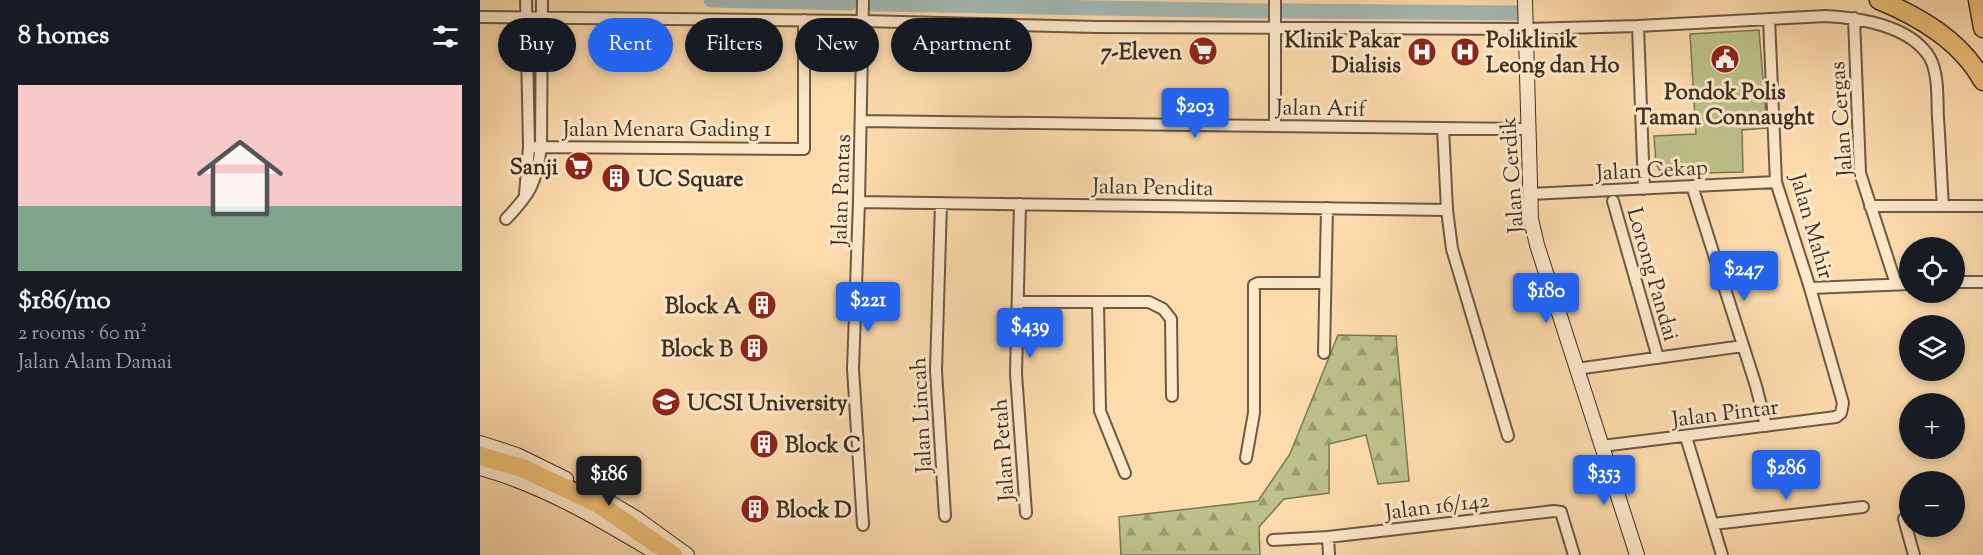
<!DOCTYPE html>
<html lang="en">
<head>
<meta charset="utf-8">
<style>
	:root { --surface:#171b24; --page:#242831; --text:#f1f3f6; --muted:#9ea1a6; --accent:#2563eb }
	body { margin:0; font-family:"Sorts Mill Goudy",serif; background:var(--page); color:var(--text); height:100vh; display:flex; flex-direction:column; font-size:22px; white-space:nowrap }
	* { box-sizing:border-box; margin:0 }
	p { font-size:20px; color:var(--muted) }
	.icon { flex:none; width:33px; height:33px; fill:none; stroke:currentColor; stroke-width:2; stroke-linecap:round; stroke-linejoin:round }
	.map { position:relative; flex:1; overflow:hidden }
	.details { display:flex; flex-direction:column; background:var(--surface); width:480px }
	.details>* { flex:none }
	.banner { position:absolute; left:18px; top:18px; width:570px; height:54px; display:flex; gap:12px }
	.fabs { position:absolute; left:1419px; top:237px; display:grid; gap:12px }
	.fabs a { display:grid; place-items:center; width:66px; height:66px; border-radius:50%; background:var(--surface); box-shadow:0 3px 9px #0003; font-size:30px }
	.price { position:absolute; translate:-50% -51px; padding:0 14px; border-radius:6px; background:var(--accent); color:#fff; font-size:20px; line-height:39px; filter:drop-shadow(0 2px 3px #0008) }
	.price::after { content:''; position:absolute; left:50%; top:36px; width:18px; height:14px; margin-left:-9px; background:inherit; clip-path:polygon(0 0,100% 0,50% 100%) }
	.price.on { background:#222; color:#fff }
	ul { padding:0; list-style:none }
	li { display:grid; align-content:center; gap:12px; height:318px; padding:0 18px }
	li span { display:grid; place-items:center; height:186px; border-radius:0px; color:#555 }
	li>.icon { margin-inline-start:auto }
	span .icon { width:108px; height:108px; fill:#fffc; stroke-width:1 }
	li b { font-size:26px }
	h2 { display:flex; justify-content:space-between; align-items:center; height:72px; padding:0 18px; font-size:26px }
	.tag { padding:0 21px; border-radius:27px; background:var(--surface); box-shadow:0 3px 9px #0003; font-size:21px; line-height:54px }
	.tag.on { background:var(--accent); color:#fff }
	main { display:flex; flex:1; min-height:0 }
	.map>svg:first-child { display:block }
	.forest { fill:url(#forest-firs); stroke:#7d7856; stroke-width:1.5 }
	.park { fill:#bdc18b; stroke:#7d7856; stroke-width:1.5 }
	.lines { fill:none; stroke-linecap:round; stroke-linejoin:round }
	.river { stroke:#a3b9b4; stroke-width:15 }
	.street-casing { stroke:#6d5943; stroke-width:14 }
	.secondary-casing { stroke:#3d2e20; stroke-width:16 }
	.highway-casing { stroke:#3d2e20; stroke-width:21 }
	.street { stroke:#fde8ca; stroke-width:10 }
	.secondary { stroke:#fde8ca; stroke-width:14 }
	.highway { stroke:#eebe76; stroke-width:18 }
	.labels { text-anchor:middle; stroke-width:6; stroke-linejoin:round; paint-order:stroke }
	.poi-label { font-size:22px; font-weight:bold; fill:#3d2e20; stroke:#fde8ca; text-anchor:end }
	.street-label { font-size:22px; fill:#3d2e20; stroke:#fde8ca }
</style>
</head>
<body>
<main>
<section class="details">
<h2>8 homes<svg class="icon" aria-label="filters" viewBox="0 0 24 24"><path d="M4 7h16M4 17h16"/><circle cx="9" cy="7" r="2"/><circle cx="15" cy="17" r="2"/></svg></h2>
<ul>
<li><span style="background:linear-gradient(#f6c9c9 65%,#7fa58c 0)"><svg class="icon" aria-label="home" viewBox="0 0 24 24"><path d="M3 11l9-7 9 7M6 9v11h12V9"/></svg></span><div><b>$186/mo</b><p>2 rooms · 60 m²</p><p>Jalan Alam Damai</p></div></li>
</ul>
</section>
<div class="map">
<svg width="1503" height="555" viewBox="0 0 1503 555">
	<defs>
		<pattern id="forest-firs" width="22" height="20" patternUnits="userSpaceOnUse" patternTransform="scale(1.5)"><rect width="22" height="20" fill="#bdc18b"/><path d="M5 1l3.5 6h-7zM16 11l3.5 6h-7z" fill="#9b9d71"/></pattern>
	</defs>
	<rect width="100%" height="100%" fill="#fcdbad"/>
	<filter id="stains"><feTurbulence type="fractalNoise" baseFrequency=".00333" numOctaves="4"/><feColorMatrix values="0 0 0 0 .2 0 0 0 0 .09 0 0 0 0 .02 0 0 0 .5 -.17"/></filter>
	<radialGradient id="worn" r=".72"><stop offset=".6" stop-color="#630" stop-opacity="0"/><stop offset="1" stop-color="#630" stop-opacity=".3"/></radialGradient>
	<path class="forest" d="M858 335 916 336 929 481 898 484 886 435 849 444V493L804 499 779 527 780 555H641L639 517 778 501 810 454Z"/>
	<path class="park" d="M1279 30 1287 128 1262 130 1263 172 1182 174 1176 164 1174 136 1216 134 1210 34Z"/>
	<g class="lines">
		<path class="river" d="M231 0 370 3
			M393 4 785 11
			M803 11 1038 13"/>
		<g class="street-casing">
			<path id="street" d="M383 0 379 202 373 369 383 525
				M795 0V126
				M0 17 383 21 616 27 1046 29 1158 26 1346 16C1380 18 1431 26 1450 58 1459 75 1457 100 1458 118 1460 147 1461 177 1463 206
				M1374 18 1380 173 1416 284
				M1158 26 1164 189
				M381 121 1049 129
				M963 128 967 210 972 249 1028 436
				M49 147 324 149V20
				M1212 186 1276 386 1286 426
				M45 194 49 147 46 0
				M1050 194 1296 182
				M1133 201 1178 358
				M379 202 967 210
				M461 203 456 371 465 516
				M540 204 536 374 546 513
				M1390 206H1503
				M26 219C51 193 56 183 61 147L62 0
				M1474 282H1503
				M1330 288 1430 284
				M538 302H669L683 309 691 319 692 396
				M618 302 620 411 645 473
				M844 353 847 208
				M1096 369 1263 346
				M1206 437 1242 555
				M1122 446 1356 417 1361 413 1363 403 1330 288 1296 182 1289 19
				M766 458 774 413V285L778 283H845
				M1424 519 1434 555
				M1233 524 1383 507
				M848 537 849 555
				M793 540 848 537 1074 511 1081 512 1094 555"/>
		</g>
		<g class="secondary-casing">
			<path id="secondary" d="M1045 0 1051 219 1057 245 1157 555
				M0 443 37 455 86 479
				M0 468C62 485 118 518 173 551
				M109 490 156 518 207 555"/>
		</g>
		<g class="highway-casing">
			<path id="highway" d="M1399 0C1440 17 1481 41 1503 81
				M1498 0 1503 28
				M0 456 42 468 117 503 193 555"/>
		</g>
		<use href="#street" class="street"/>
		<use href="#secondary" class="secondary"/>
		<use href="#highway" class="highway"/>
	</g>
	<defs>
		<g id="supermarket-disc" transform="scale(1.5)"><circle r="9.5" fill="#8f2418" stroke="#fde8ca"/><path d="M-6-5.5h2.5l.6 2H6L4.5 2H-2.5L-4.4-4H-6ZM-1.5 3.2a1.3 1.3 0 1 0 .1 0ZM3 3.2a1.3 1.3 0 1 0 .1 0Z" fill="#fff"/></g>
		<g id="hospital-disc" transform="scale(1.5)"><circle r="9.5" fill="#8f2418" stroke="#fde8ca"/><path d="M-5-5h3v3.5h4V-5h3V5h-3V1.5h-4V5h-3Z" fill="#fff"/></g>
		<g id="civic-disc" transform="scale(1.5)"><circle r="9.5" fill="#8f2418" stroke="#fde8ca"/><path d="M-.6-6.5H3V-4.5H.6V-3L4-1V1h2V6H-6V1h2V-1L-.6-3ZM-1.2 2.5V6h2.4V2.5Z" fill="#fff"/></g>
		<g id="building-disc" transform="scale(1.5)"><circle r="9.5" fill="#8f2418" stroke="#fde8ca"/><path d="M-4-6H4V6H1V3H-1V6H-4ZM-2.5-4.3h1.7v1.8h-1.7ZM.8-4.3h1.7v1.8H.8ZM-2.5-1h1.7V.8h-1.7ZM.8-1h1.7V.8H.8Z" fill="#fff"/></g>
		<g id="university-disc" transform="scale(1.5)"><circle r="9.5" fill="#8f2418" stroke="#fde8ca"/><path d="M0-5L7-2L0 1L-7-2ZM-4 1L0 2.5L4 1V4Q0 6-4 4Z" fill="#fff"/></g>
	</defs>
	<g fill-rule="evenodd">
		<use href="#supermarket-disc" x="723" y="51"/>
		<use href="#hospital-disc" x="942" y="52"/>
		<use href="#hospital-disc" x="985" y="52"/>
		<use href="#civic-disc" x="1245" y="59"/>
		<use href="#supermarket-disc" x="99" y="166"/>
		<use href="#building-disc" x="136" y="178"/>
		<use href="#building-disc" x="282" y="305"/>
		<use href="#building-disc" x="274" y="348"/>
		<use href="#university-disc" x="186" y="402"/>
		<use href="#building-disc" x="284" y="444"/>
		<use href="#building-disc" x="275" y="509"/>
	</g>
	<g class="labels">
		<g class="poi-label">
			<text x="921" y="47">Klinik Pakar<tspan x="921" dy="25">Dialisis</tspan></text>
			<text x="1006" y="47" text-anchor="start">Poliklinik<tspan x="1006" dy="25">Leong dan Ho</tspan></text>
			<text x="702" y="59">7-Eleven</text>
			<text x="1245" y="99" text-anchor="middle">Pondok Polis<tspan x="1245" dy="25">Taman Connaught</tspan></text>
			<text x="78" y="174">Sanji</text>
			<text x="157" y="186" text-anchor="start">UC Square</text>
			<text x="261" y="313">Block A</text>
			<text x="253" y="356">Block B</text>
			<text x="207" y="410" text-anchor="start">UCSI University</text>
			<text x="305" y="452" text-anchor="start">Block C</text>
			<text x="296" y="517" text-anchor="start">Block D</text>
		</g>
		<g class="street-label">
			<text transform="translate(841 107) rotate(1)" y="8">Jalan Arif</text>
			<text transform="translate(1360 119) rotate(-94)" y="8">Jalan Cergas</text>
			<text x="187" y="136">Jalan Menara Gading 1</text>
			<text transform="translate(1172 169) rotate(-3)" y="8">Jalan Cekap</text>
			<text transform="translate(1031 175) rotate(-94)" y="8">Jalan Cerdik</text>
			<text transform="translate(673 186) rotate(1)" y="8">Jalan Pendita</text>
			<text transform="translate(360 190) rotate(-88)" y="8">Jalan Pantas</text>
			<text transform="translate(1333 226) rotate(74)" y="8">Jalan Mahir</text>
			<text transform="translate(1174 274) rotate(74)" y="8">Lorong Pandai</text>
			<text transform="translate(1245 412) rotate(-7)" y="8">Jalan Pintar</text>
			<text transform="translate(440 415) rotate(-93)" y="8">Jalan Lincah</text>
			<text transform="translate(522 450) rotate(-94)" y="8">Jalan Petah</text>
			<text transform="translate(957 505) rotate(-7)" y="8">Jalan 16/142</text>
		</g>
	</g>
	<rect width="100%" height="100%" filter="url(#stains)"/>
	<rect width="100%" height="100%" fill="url(#worn)"/>
</svg>
<div class="fabs">
<a><svg class="icon" aria-label="locate" viewBox="0 0 24 24"><circle cx="12" cy="12" r="6"/><path d="M12 2v4M12 18v4M2 12h4M18 12h4"/></svg></a>
<a><svg class="icon" aria-label="layers" viewBox="0 0 24 24"><path d="M12 4l9 5-9 5-9-5zM3 14l9 5 9-5"/></svg></a>
<a>+</a>
<a>−</a>
</div>
<b class="price" style="left:715px;top:139px">$203</b>
<b class="price" style="left:1264px;top:302px">$247</b>
<b class="price" style="left:1066px;top:324px">$180</b>
<b class="price" style="left:388px;top:333px">$221</b>
<b class="price" style="left:550px;top:359px">$439</b>
<b class="price" style="left:1306px;top:501px">$286</b>
<b class="price" style="left:1124px;top:506px">$353</b>
<b class="price on" style="left:129px;top:507px">$186</b>
<div class="banner">
<a class="tag">Buy</a>
<a class="tag on">Rent</a>
<a class="tag">Filters</a>
<a class="tag">New</a>
<a class="tag">Apartment</a>
</div>
</div>
</main>
</body>
</html>
